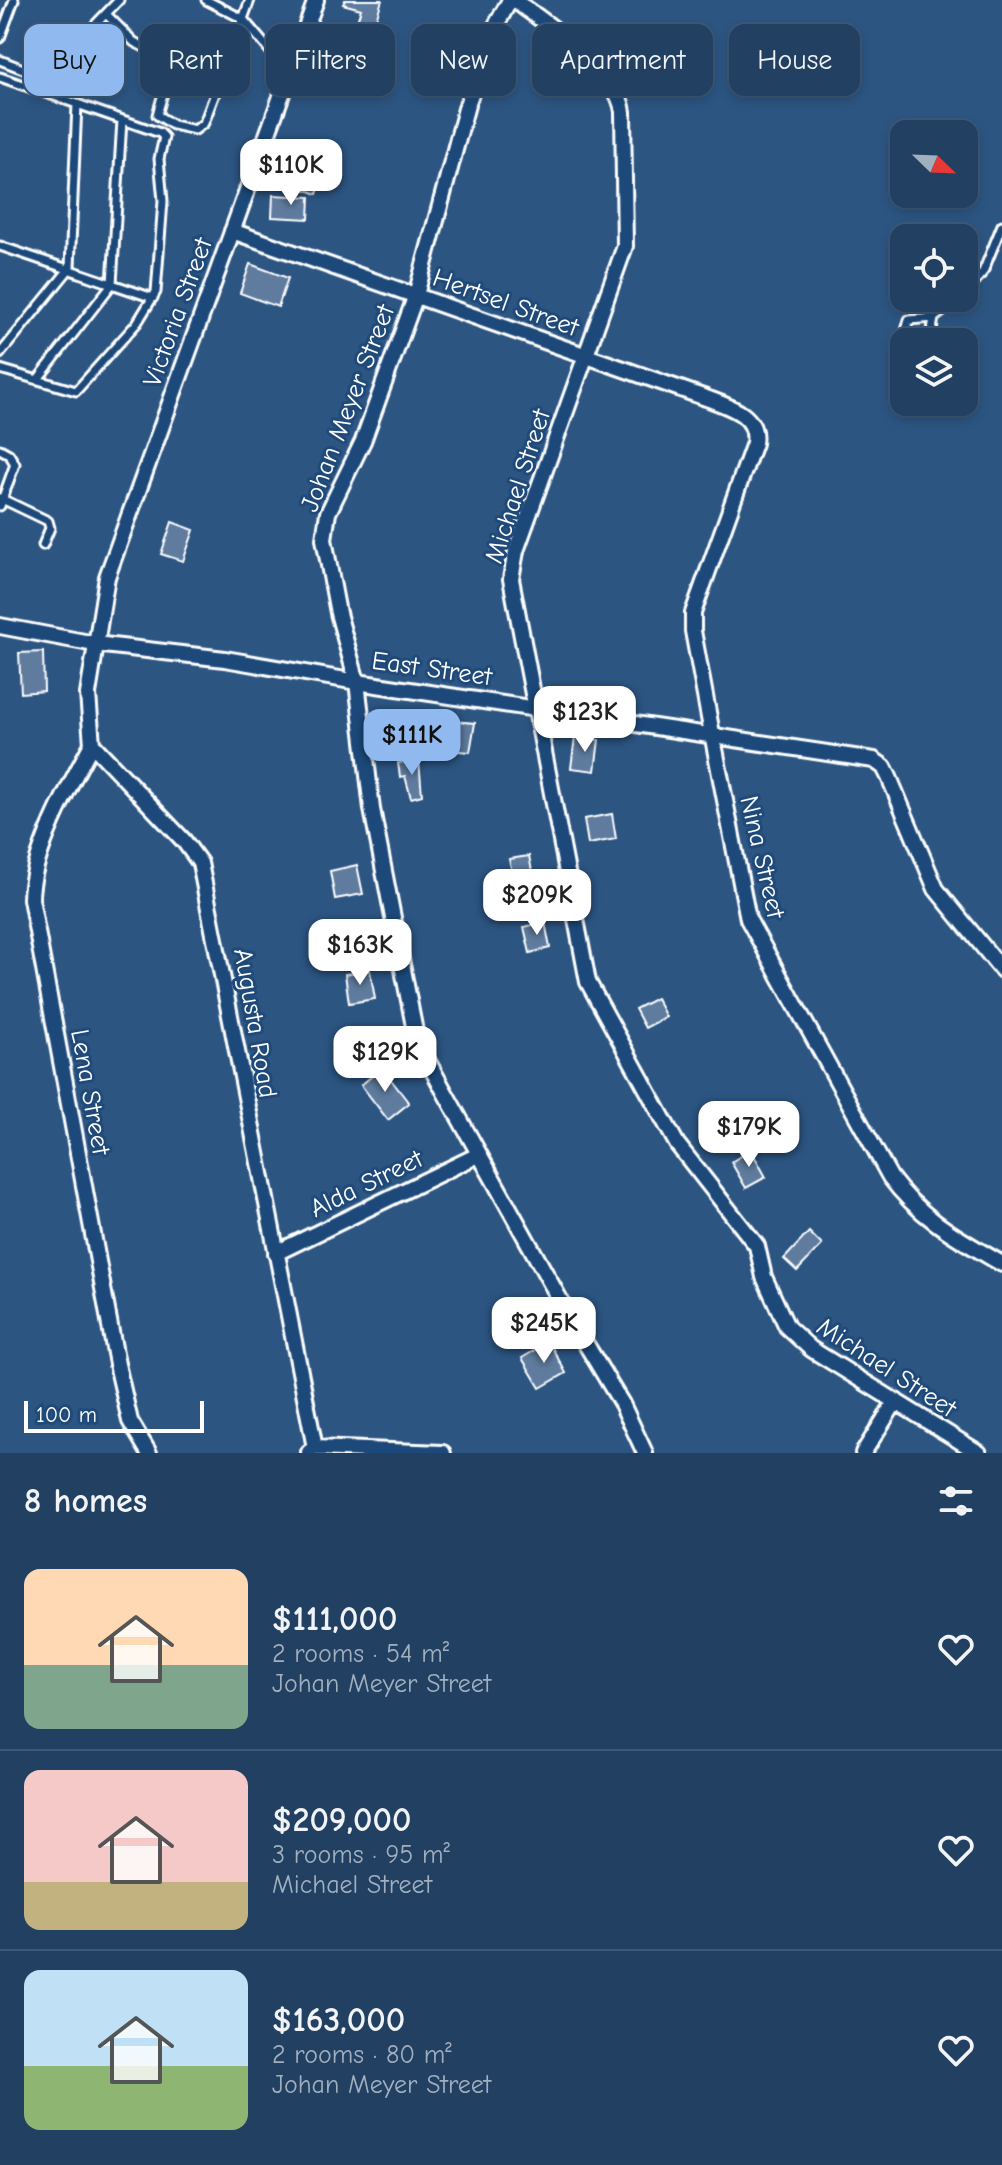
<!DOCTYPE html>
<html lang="en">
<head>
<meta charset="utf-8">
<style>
	:root { --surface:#214062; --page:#294768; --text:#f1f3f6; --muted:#a2afbe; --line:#3e5977; --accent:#90b9f0 }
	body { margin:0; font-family:"Comic Neue",sans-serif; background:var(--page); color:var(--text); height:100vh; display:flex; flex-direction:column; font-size:30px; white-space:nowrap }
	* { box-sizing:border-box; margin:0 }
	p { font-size:26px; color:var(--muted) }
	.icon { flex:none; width:44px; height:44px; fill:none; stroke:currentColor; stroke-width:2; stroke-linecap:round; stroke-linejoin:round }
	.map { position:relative; height:1453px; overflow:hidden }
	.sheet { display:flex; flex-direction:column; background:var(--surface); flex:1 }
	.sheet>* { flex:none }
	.guide { position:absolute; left:24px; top:24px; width:954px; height:72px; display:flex; gap:16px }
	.needle { width:52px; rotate:113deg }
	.buttons { position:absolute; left:890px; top:120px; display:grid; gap:16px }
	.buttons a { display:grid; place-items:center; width:88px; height:88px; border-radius:16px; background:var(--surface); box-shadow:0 4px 12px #0003,0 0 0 2px var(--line); font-size:40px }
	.scale { position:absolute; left:24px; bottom:20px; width:180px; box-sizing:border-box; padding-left:8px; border:4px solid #fff; border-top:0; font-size:22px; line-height:28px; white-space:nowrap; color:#fff; -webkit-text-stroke:6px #1f4a7a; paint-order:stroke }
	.price { position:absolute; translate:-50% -68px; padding:0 18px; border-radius:16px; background:#fff; color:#222; font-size:26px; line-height:52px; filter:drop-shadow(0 2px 4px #0008) }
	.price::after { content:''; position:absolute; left:50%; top:48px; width:24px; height:18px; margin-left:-12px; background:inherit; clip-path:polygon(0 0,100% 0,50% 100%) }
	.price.selected { background:var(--accent); color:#111 }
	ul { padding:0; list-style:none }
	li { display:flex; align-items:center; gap:24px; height:200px; padding:0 24px }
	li+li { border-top:2px solid var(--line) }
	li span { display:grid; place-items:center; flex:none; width:224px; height:160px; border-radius:16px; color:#555 }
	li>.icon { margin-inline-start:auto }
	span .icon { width:96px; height:96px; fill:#fffc; stroke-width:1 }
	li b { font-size:34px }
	h2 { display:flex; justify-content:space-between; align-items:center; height:96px; padding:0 24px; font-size:34px }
	.tag { padding:0 28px; border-radius:16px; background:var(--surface); box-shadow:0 4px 12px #0003,0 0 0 2px var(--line); font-size:28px; line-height:72px }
	.tag.selected { background:var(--accent); color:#111 }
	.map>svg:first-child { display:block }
	.building { fill:#5e7c9f; stroke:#fff; stroke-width:2 }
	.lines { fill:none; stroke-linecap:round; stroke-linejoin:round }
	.service-casing { stroke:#fff; stroke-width:13 }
	.minor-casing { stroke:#fff; stroke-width:20 }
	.service { stroke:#1f4a7a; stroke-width:7 }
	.minor { stroke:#1f4a7a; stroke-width:14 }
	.labels { text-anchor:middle; stroke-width:6; stroke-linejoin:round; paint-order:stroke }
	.street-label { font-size:26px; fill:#fff; stroke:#1f4a7a }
</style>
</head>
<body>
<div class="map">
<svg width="1002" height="1453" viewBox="0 0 1002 1453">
	<rect width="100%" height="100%" fill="#2c5582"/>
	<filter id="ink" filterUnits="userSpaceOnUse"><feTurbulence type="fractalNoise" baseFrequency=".0125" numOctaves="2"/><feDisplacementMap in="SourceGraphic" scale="16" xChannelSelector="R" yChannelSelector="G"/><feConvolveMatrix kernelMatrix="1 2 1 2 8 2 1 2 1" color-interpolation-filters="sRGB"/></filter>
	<g filter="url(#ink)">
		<path class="building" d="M345 0H382L373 29 356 24 361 9 343 4Z
			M351 27 380 37 368 74 338 63Z
			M293 140 332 155 317 194 278 179Z
			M273 195 310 197 309 219 272 217Z
			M250 264 288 278 278 307 240 293Z
			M172 522 194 530 183 561 161 554Z
			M43 652 44 691 21 693 19 653Z
			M435 712 453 714 452 721 475 723 470 752 448 750 450 734 440 733 441 724 433 723Z
			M575 737 599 740 595 771 571 768Z
			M419 760 422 795 411 798 405 776 400 777 398 763Z
			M612 814 616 839 588 844 584 819Z
			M529 856 534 881 500 888 498 875 512 872 509 859Z
			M357 865 363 894 335 899 330 871Z
			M545 922 550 948 530 953 524 927Z
			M370 970 375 999 349 1003 345 974Z
			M656 998 666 1017 645 1028 635 1009Z
			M382 1068 409 1103 388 1120 361 1085Z
			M751 1150 766 1177 746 1188 731 1162Z
			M809 1232 822 1245 797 1271 784 1259Z
			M549 1342 566 1373 540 1388 522 1358Z"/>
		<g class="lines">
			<g class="service-casing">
				<path id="service" d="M250 0 243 19 288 72
					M106 14 134 42 168 59 171 65 157 115 173 125 195 130 204 123 243 19 206 0
					M0 38 14 0
					M0 60 59 83H71L92 28 119 0
					M0 77 160 133 164 137 159 159 163 201 156 292 137 323 76 391 0 369
					M0 246 153 298
					M964 294 983 272 1002 225
					M930 342 934 318
					M0 354 70 268 77 104
					M904 364 899 361V356L909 320 934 318 960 298
					M38 379 112 284 122 120
					M0 449 9 454 15 464 0 506
					M0 498 48 521 50 528 43 545"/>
			</g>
			<g class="minor-casing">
				<path id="minor" d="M510 0 494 29 467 105 416 295 363 441 328 513 324 539 338 613 357 682 372 809 417 1042 569 1316 622 1404 645 1453
					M514 0C547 24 618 70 623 112L625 246 516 551 511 579 588 982 677 1144 757 1246 764 1277 787 1327 811 1349 979 1453
					M232 231 706 398C727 406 759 414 754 443L693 613V631L710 723 748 919 890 1177C921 1219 958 1238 1002 1264
					M0 626 95 644 225 659 357 682 874 760 884 767 889 777 936 889 1002 970
					M92 744C70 784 31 854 31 899L117 1364 130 1421 149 1453
					M276 1253 478 1155
					M315 1448 200 863 184 841 92 744 88 694 107 577 316 0
					M309 1452 315 1448 443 1453
					M863 1453 896 1401"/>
			</g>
			<use href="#service" class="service"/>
			<use href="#minor" class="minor"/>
		</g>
	</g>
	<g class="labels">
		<g class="street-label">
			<text transform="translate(506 302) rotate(20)" y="9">Hertsel Street</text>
			<text transform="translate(177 312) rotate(-70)" y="9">Victoria Street</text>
			<text transform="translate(347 408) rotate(-69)" y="9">Johan Meyer Street</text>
			<text transform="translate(517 486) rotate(-72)" y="9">Michael Street</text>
			<text transform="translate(432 668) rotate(8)" y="9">East Street</text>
			<text transform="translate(763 857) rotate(77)" y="9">Nina Street</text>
			<text transform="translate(256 1023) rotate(80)" y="9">Augusta Road</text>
			<text transform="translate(91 1092) rotate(80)" y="9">Lena Street</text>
			<text transform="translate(366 1183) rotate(-26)" y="9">Alda Street</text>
			<text transform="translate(887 1367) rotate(33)" y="9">Michael Street</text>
		</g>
	</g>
</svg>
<div class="buttons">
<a><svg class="needle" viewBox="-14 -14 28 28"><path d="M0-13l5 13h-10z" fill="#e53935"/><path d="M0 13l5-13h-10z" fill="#a2afbe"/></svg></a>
<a><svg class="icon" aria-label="locate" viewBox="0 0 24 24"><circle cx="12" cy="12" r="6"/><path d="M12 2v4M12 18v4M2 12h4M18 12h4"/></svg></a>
<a><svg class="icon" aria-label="layers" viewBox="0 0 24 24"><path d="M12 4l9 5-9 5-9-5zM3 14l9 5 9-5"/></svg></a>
</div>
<div class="scale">100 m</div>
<b class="price" style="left:291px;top:207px">$110K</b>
<b class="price" style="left:585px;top:754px">$123K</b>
<b class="price selected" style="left:412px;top:777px">$111K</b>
<b class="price" style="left:537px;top:937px">$209K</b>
<b class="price" style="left:360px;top:987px">$163K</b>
<b class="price" style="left:385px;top:1094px">$129K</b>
<b class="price" style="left:749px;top:1169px">$179K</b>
<b class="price" style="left:544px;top:1365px">$245K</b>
<div class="guide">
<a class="tag selected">Buy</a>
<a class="tag">Rent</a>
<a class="tag">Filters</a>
<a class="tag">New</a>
<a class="tag">Apartment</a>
<a class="tag">House</a>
</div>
</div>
<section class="sheet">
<h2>8 homes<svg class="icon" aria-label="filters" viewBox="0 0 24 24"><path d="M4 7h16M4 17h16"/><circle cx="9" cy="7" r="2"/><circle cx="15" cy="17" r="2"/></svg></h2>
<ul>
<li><span style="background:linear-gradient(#ffd9b3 60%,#7fa58c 0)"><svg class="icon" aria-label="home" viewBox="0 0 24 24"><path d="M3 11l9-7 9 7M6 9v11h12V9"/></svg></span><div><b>$111,000</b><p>2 rooms · 54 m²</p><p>Johan Meyer Street</p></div><svg class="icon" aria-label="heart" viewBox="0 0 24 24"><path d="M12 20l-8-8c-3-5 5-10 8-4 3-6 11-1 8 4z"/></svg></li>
<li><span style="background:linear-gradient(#f6c9c9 70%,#c2b280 0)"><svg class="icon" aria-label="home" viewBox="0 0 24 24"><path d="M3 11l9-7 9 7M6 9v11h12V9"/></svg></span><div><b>$209,000</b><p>3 rooms · 95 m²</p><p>Michael Street</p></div><svg class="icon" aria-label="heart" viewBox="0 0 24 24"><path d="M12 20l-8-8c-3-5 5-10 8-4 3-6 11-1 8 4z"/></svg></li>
<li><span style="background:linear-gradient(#bfe0f5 60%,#8fb573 0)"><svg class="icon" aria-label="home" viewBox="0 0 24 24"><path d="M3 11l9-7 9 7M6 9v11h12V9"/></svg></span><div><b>$163,000</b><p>2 rooms · 80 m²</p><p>Johan Meyer Street</p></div><svg class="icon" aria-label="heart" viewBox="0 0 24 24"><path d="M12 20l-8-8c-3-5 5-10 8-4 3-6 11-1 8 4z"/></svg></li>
</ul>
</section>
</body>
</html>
